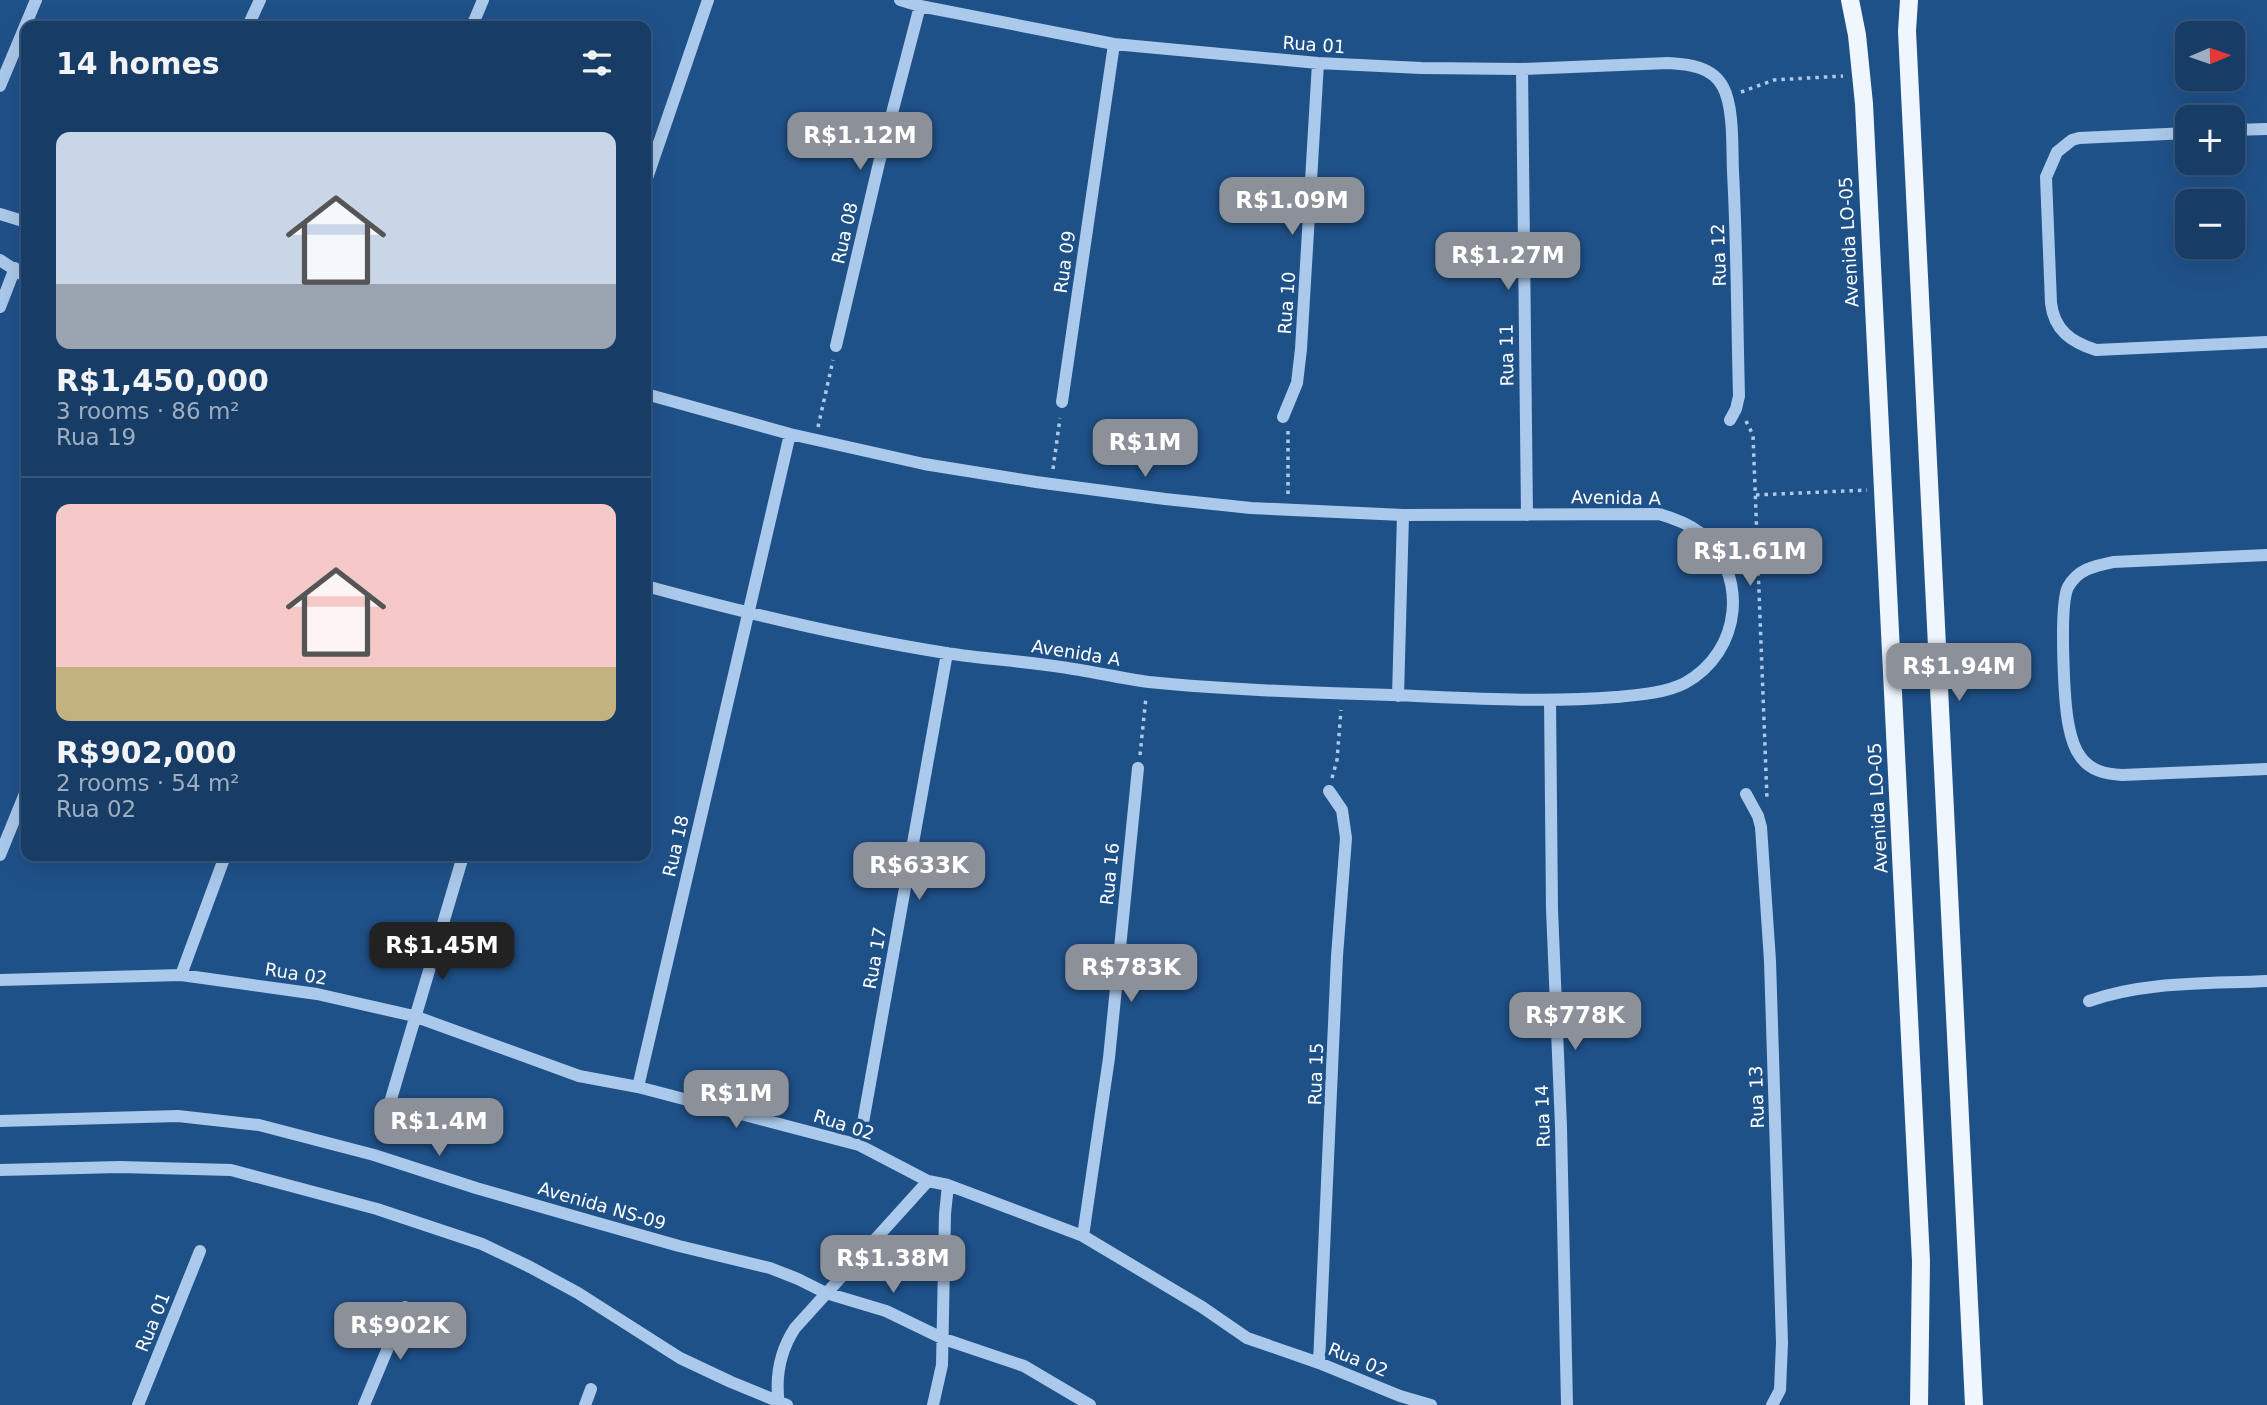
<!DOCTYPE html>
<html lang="en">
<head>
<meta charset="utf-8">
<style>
	:root { --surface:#173d67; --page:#244870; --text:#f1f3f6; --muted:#9eaec0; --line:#36567b; --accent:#8c9099 }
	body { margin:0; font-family:"DejaVu Sans",sans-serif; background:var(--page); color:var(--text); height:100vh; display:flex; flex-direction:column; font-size:26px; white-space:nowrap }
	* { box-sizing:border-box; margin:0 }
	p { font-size:23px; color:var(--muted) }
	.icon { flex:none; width:38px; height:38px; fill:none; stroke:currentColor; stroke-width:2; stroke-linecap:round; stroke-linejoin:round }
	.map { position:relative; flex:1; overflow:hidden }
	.details { position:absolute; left:21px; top:21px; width:630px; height:840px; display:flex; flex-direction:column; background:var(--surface); border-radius:14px; box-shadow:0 7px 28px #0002,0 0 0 2px var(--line) }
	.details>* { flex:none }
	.needle { width:46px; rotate:88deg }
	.tools { position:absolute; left:2175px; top:21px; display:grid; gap:14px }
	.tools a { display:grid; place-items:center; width:70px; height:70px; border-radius:14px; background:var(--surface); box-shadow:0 7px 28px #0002,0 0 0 2px var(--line); font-size:35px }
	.price { position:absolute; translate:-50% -60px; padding:0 16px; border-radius:14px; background:var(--accent); color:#fff; font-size:23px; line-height:46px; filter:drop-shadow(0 2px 4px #0008) }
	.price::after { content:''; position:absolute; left:50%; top:42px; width:21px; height:16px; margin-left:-10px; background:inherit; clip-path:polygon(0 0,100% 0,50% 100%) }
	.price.active { background:#222; color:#fff }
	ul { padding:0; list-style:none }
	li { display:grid; align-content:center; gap:14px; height:371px; padding:0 35px }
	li+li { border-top:2px solid var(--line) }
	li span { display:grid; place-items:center; height:217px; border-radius:14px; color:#555 }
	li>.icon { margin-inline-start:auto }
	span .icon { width:126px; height:126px; fill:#fffc; stroke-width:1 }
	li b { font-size:30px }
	h2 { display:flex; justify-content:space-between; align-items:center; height:84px; padding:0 35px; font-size:30px }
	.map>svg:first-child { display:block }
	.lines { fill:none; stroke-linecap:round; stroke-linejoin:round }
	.path { stroke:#abc9eb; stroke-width:3.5; stroke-dasharray:3.5 5; stroke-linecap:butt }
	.minor { stroke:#abc9eb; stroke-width:12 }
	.major { stroke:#eff6fe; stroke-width:18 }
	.labels { text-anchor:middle; stroke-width:7; stroke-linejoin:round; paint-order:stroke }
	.street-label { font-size:18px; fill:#fff; stroke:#1f5189 }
</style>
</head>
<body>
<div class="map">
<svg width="2267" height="1405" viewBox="0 0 2267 1405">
	<rect width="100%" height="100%" fill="#1f5189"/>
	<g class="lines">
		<path class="path" d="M1741 92 1774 80 1843 76
			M1746 421 1753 435 1767 799
			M818 427 833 360
			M1288 431V496
			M1053 469 1060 418
			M1756 495 1867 490
			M1140 755 1146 697
			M1332 778 1337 760 1341 710"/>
		<path class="minor" d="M900 0 920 6 1114 44 1318 63 1421 68 1522 69 1668 63C1689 64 1713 67 1723 87 1734 107 1732 149 1733 172 1737 246 1737 321 1739 396L1736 409 1730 420
			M248 26 260 0
			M472 26 483 0
			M1522 69 1527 515
			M0 86 36 0
			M2233 130 2267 129
			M2188 133 2079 138 2072 140 2057 152 2046 177 2051 303C2054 330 2071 342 2096 350L2267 342
			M646 181 708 0
			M0 214 26 222
			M0 260 26 277
			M0 307 15 268
			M836 346 879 163 920 6
			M646 394 790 434 924 464 1036 482 1165 499 1251 508 1403 515 1659 514C1673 518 1687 523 1699 532 1750 573 1742 652 1685 683 1666 693 1638 695 1616 697 1542 703 1467 698 1392 695 1313 693 1228 690 1149 682 1119 678 1090 671 1061 667 1022 661 984 659 946 653 844 637 745 613 646 586
			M1062 402 1114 44
			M1283 417 1297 383 1301 349 1318 63
			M2267 555 2113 562C2094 566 2078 569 2068 587 2059 605 2064 704 2069 727 2071 737 2074 748 2080 756 2090 771 2106 774 2122 775L2267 769
			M1398 696 1403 515
			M1550 700 1552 909 1561 1127 1567 1405
			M1746 794 1758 816 1761 827 1770 961 1782 1343 1780 1390 1772 1405
			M0 855 26 791
			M181 975 225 856
			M0 980 181 975 317 994 414 1016 579 1076 638 1087 859 1145 928 1181 948 1185 1083 1236 1202 1307 1247 1338 1319 1363 1400 1396 1431 1405
			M2089 1001C2146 981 2207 984 2267 981
			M638 1087 790 434
			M391 1099 463 856
			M0 1121 178 1116 259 1125 374 1155 476 1188 587 1220 679 1246 770 1268 798 1279 826 1293 886 1311 944 1339 1024 1366 1090 1405
			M859 1145 947 653
			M0 1170 120 1167 231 1170 377 1209 482 1244 530 1267 578 1293 680 1358 731 1382 787 1405
			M1083 1236 1109 1058 1138 768
			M1319 1363 1337 956 1346 838 1342 810 1329 791
			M138 1405 200 1251
			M364 1405 405 1307
			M585 1405 591 1389
			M779 1405C775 1378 780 1351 795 1328L928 1181
			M933 1405 942 1365 945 1214 948 1185"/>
		<path class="major" d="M1850 0 1857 35 1864 104 1921 1261 1919 1405
			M1909 0 1907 31 1974 1405"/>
	</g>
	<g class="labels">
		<g class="street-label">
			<text transform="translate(1314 45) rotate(4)" y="6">Rua 01</text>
			<text transform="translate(845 233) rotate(-77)" y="6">Rua 08</text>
			<text transform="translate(1849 242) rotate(-93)" y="6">Avenida LO-05</text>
			<text transform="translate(1719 255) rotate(-92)" y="6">Rua 12</text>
			<text transform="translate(1065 262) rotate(-82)" y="6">Rua 09</text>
			<text transform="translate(1287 303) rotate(-86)" y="6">Rua 10</text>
			<text transform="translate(1507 355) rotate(-91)" y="6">Rua 11</text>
			<text transform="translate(1616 498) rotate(1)" y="6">Avenida A</text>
			<text transform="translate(1076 653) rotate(9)" y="6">Avenida A</text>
			<text transform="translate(1878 808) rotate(-93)" y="6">Avenida LO-05</text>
			<text transform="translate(676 846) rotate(-77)" y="6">Rua 18</text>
			<text transform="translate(1110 874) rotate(-84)" y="6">Rua 16</text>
			<text transform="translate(875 958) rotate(-80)" y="6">Rua 17</text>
			<text transform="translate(296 974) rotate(9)" y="6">Rua 02</text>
			<text transform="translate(1316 1074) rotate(-88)" y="6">Rua 15</text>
			<text transform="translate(1757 1097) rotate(-92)" y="6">Rua 13</text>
			<text transform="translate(1543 1116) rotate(-92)" y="6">Rua 14</text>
			<text transform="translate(844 1125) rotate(18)" y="6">Rua 02</text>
			<text transform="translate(602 1206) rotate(16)" y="6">Avenida NS-09</text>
			<text transform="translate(153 1322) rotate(-68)" y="6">Rua 01</text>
			<text transform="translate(1358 1360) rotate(22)" y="6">Rua 02</text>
		</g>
	</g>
</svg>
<div class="tools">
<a><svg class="needle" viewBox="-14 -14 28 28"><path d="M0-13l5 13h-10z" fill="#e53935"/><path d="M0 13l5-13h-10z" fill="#9eaec0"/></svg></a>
<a>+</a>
<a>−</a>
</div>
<b class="price" style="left:860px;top:172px">R$1.12M</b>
<b class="price" style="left:1292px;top:237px">R$1.09M</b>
<b class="price" style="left:1508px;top:292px">R$1.27M</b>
<b class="price" style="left:1145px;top:479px">R$1M</b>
<b class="price" style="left:1750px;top:588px">R$1.61M</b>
<b class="price" style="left:1959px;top:703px">R$1.94M</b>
<b class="price" style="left:919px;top:902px">R$633K</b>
<b class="price active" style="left:442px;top:982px">R$1.45M</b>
<b class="price" style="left:1131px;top:1004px">R$783K</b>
<b class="price" style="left:1575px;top:1052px">R$778K</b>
<b class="price" style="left:736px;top:1130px">R$1M</b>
<b class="price" style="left:439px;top:1158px">R$1.4M</b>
<b class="price" style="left:893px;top:1295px">R$1.38M</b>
<b class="price" style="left:400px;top:1362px">R$902K</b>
<section class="details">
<h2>14 homes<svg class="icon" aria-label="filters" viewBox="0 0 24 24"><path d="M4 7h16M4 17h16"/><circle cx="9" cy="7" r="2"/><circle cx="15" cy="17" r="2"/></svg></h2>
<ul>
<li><span style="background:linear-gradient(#c9d6e8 70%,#9aa5b1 0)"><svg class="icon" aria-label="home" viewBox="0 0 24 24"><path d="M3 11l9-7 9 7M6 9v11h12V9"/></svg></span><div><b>R$1,450,000</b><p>3 rooms · 86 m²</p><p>Rua 19</p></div></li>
<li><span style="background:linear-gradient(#f6c9c9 75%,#c2b280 0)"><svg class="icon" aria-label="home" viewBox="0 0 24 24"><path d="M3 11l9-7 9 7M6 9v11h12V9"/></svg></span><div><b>R$902,000</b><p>2 rooms · 54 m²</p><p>Rua 02</p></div></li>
</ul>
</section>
</div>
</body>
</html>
